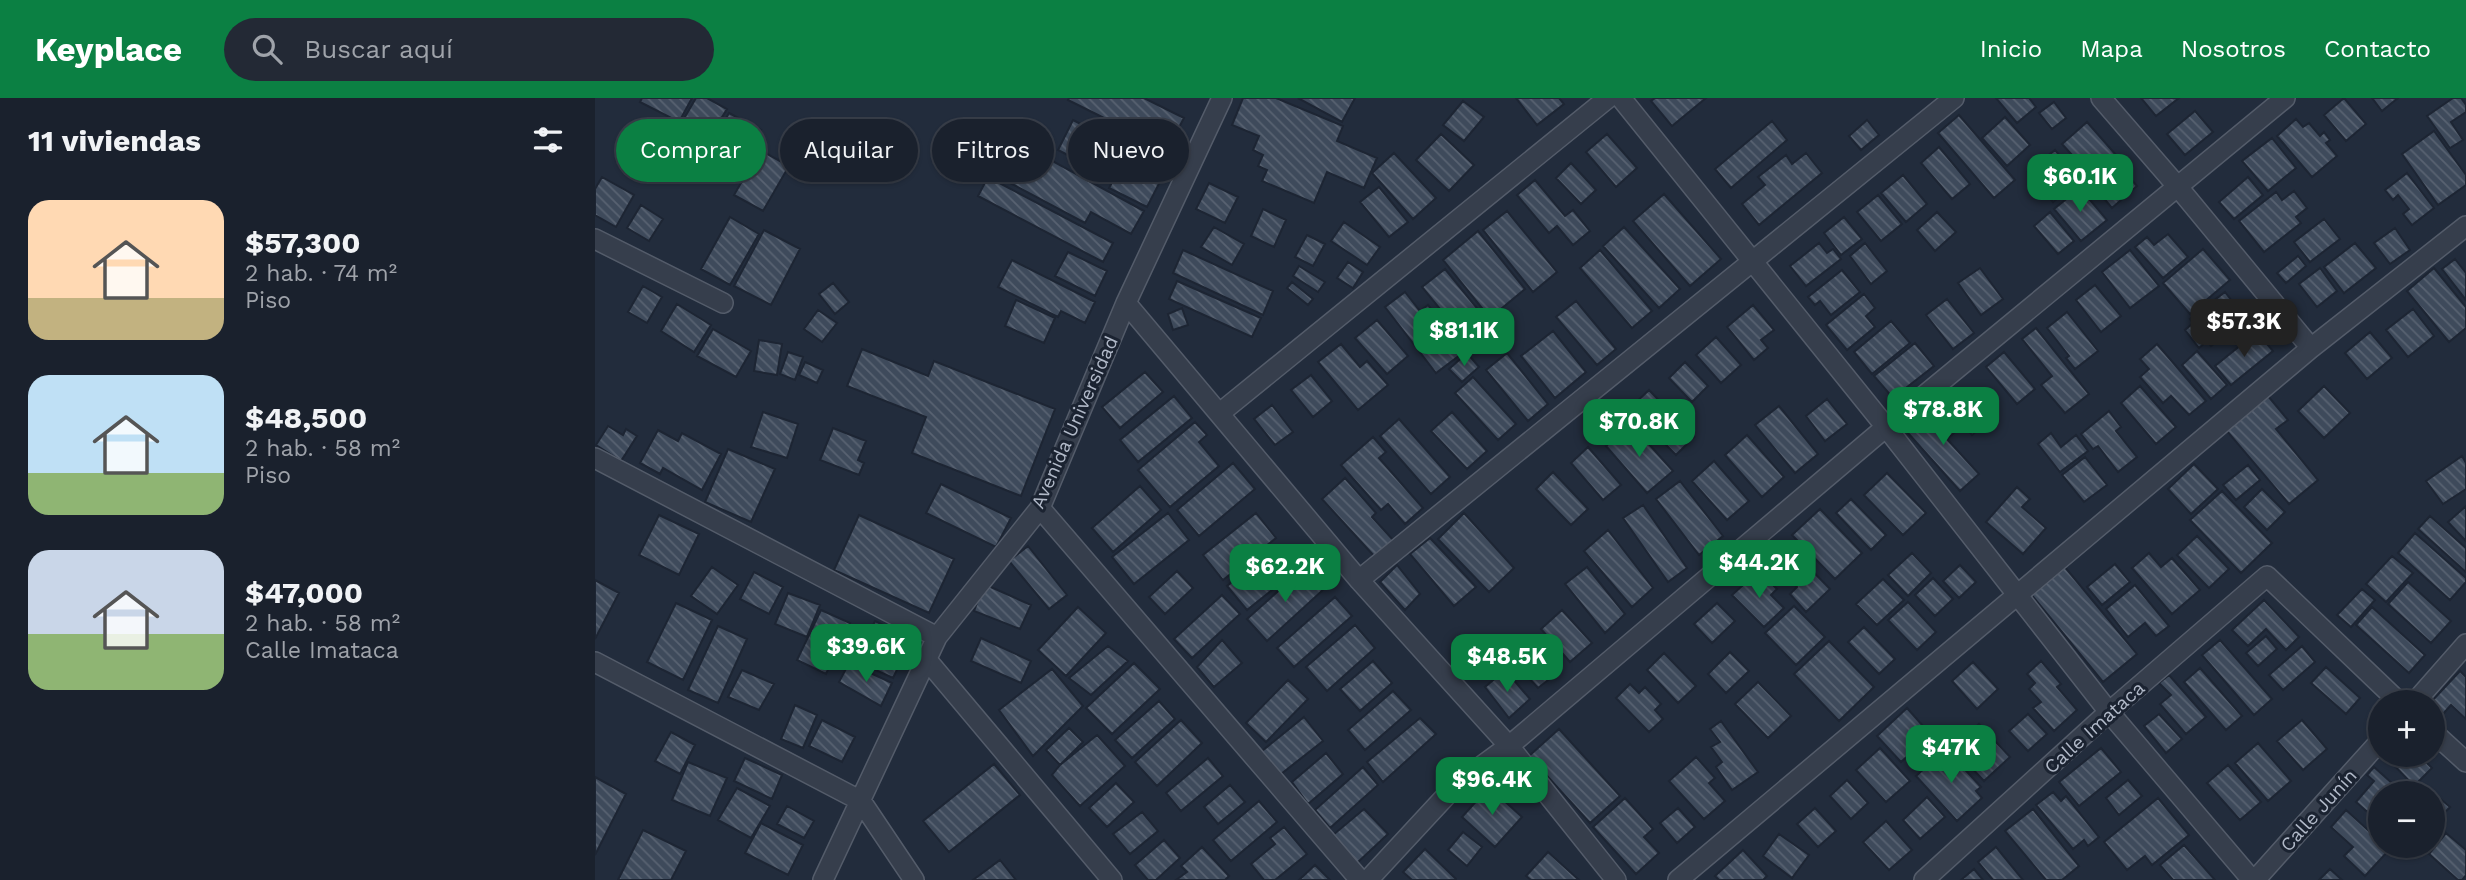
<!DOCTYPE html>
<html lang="es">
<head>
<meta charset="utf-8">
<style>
	:root { --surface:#1a212d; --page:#232935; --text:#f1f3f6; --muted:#9fa3aa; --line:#383e49; --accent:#0b8043 }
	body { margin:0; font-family:"Work Sans",sans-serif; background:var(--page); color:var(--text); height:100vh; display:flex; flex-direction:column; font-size:26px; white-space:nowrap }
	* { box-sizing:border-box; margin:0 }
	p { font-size:23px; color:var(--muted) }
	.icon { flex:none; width:38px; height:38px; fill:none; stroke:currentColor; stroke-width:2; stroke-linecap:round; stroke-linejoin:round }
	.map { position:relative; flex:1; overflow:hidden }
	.panel { display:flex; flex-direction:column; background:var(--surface); width:595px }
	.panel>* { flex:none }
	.hud { position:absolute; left:21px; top:21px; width:665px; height:63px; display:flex; gap:14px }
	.fabs { position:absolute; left:1773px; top:592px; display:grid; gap:14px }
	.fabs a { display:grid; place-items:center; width:77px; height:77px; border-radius:50%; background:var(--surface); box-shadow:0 2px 5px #0004,0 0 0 2px var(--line); font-size:35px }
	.price { position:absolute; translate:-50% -60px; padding:0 16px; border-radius:14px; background:var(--accent); color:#fff; font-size:23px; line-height:46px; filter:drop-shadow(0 2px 4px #0008) }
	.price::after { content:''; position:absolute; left:50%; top:42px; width:21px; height:16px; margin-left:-10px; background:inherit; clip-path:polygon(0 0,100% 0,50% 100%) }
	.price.selected { background:#222; color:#fff }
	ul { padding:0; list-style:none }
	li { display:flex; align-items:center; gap:21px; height:175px; padding:0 28px }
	li span { display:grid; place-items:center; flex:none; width:196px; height:140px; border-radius:21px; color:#555 }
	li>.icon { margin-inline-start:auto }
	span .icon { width:84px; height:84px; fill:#fffc; stroke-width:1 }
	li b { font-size:30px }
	h2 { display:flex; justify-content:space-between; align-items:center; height:84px; padding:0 28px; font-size:30px }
	.tag { padding:0 24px; border-radius:32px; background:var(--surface); box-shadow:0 2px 5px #0004,0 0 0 2px var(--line); font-size:24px; line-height:63px }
	.tag.selected { background:var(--accent); color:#fff }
	header { display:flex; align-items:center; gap:42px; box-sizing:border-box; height:98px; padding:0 35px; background:var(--accent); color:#fff }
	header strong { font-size:33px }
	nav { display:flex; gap:38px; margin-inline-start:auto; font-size:24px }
	.search { width:490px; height:63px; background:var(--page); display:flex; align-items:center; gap:18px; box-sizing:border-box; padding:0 24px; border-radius:38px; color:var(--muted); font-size:26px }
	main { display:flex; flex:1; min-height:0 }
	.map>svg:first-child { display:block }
	.building { fill:url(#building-back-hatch); stroke:#1d2533; stroke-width:2 }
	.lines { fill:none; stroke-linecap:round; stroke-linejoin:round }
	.minor-casing { stroke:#545c6a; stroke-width:22 }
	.minor { stroke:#363e4c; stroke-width:19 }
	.labels { text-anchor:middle; stroke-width:6; stroke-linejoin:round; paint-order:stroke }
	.street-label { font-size:19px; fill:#b1b9c8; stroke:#1b2331 }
</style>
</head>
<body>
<header>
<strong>Keyplace</strong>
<div class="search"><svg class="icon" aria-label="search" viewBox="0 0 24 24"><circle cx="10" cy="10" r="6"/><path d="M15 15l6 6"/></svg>Buscar aquí</div>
<nav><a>Inicio</a><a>Mapa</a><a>Nosotros</a><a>Contacto</a></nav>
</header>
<main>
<section class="panel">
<h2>11 viviendas<svg class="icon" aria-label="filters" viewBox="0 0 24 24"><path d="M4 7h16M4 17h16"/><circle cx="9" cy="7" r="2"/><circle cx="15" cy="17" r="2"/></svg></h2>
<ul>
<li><span style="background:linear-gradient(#ffd9b3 70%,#c2b280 0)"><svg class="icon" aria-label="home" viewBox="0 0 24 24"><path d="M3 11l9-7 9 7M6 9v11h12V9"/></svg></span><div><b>$57,300</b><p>2 hab. · 74 m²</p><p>Piso</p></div></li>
<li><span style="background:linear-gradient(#bfe0f5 70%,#8fb573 0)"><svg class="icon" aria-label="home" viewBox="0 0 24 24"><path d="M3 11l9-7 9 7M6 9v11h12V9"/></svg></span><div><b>$48,500</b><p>2 hab. · 58 m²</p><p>Piso</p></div></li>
<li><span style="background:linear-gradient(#c9d6e8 60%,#8fb573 0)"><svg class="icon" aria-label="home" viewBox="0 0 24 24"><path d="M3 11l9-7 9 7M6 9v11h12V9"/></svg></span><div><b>$47,000</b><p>2 hab. · 58 m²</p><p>Calle Imataca</p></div></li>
</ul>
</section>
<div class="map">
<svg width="1871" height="782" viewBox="0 0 1871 782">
	<defs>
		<pattern id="building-back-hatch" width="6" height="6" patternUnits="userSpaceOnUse" patternTransform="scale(1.75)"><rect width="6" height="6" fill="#3e4a5b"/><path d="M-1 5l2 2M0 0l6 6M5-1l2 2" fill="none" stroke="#586271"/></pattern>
	</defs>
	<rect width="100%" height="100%" fill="#222c3c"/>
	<path class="building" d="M47 0H97L84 24 45 4Z
		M101 0H112L132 11 114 40 87 24Z
		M474 0H549L589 20 581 35 557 23 543 52 524 43 531 31 473 2Z
		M648 0H681L748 28 742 43 782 60 769 90 732 74 719 105 667 83 672 72 663 68 668 57 658 52 664 38 637 27Z
		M703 0H760L747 24Z
		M921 0H964L969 6 942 27Z
		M1060 0H1111L1077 28 1056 3Z
		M1401 0H1434L1441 9 1422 25Z
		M1546 0H1584L1561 18Z
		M1749 0 1771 26 1751 43 1729 17Z
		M1777 0H1803L1787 13Z
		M1858 0H1866L1871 7V14L1856 24 1868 42 1855 50 1832 18Z
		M868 3 889 19 869 43 848 27Z
		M1459 4 1471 20 1457 31 1444 15Z
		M1600 13 1618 34 1590 57 1572 36Z
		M134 15 166 32 151 59 119 42Z
		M1364 17 1420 82 1399 100 1343 35Z
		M1410 19 1435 47 1412 68 1387 40Z
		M1701 21 1708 29 1714 25 1725 38 1729 34 1735 42 1731 45 1742 58 1717 79 1682 38Z
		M478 22 572 70 552 109 514 90 519 81 463 52Z
		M1272 22 1284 37 1266 52 1254 38Z
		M1177 23 1192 42 1136 90 1120 71Z
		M1492 24 1521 57 1497 79 1467 46Z
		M1839 33 1871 77V87L1843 107 1807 56Z
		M408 36 549 113 536 136 496 114 490 125 389 71Z
		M846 36 879 67 854 93 821 62Z
		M1012 36 1042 70 1021 89 991 54Z
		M1677 40 1701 70 1673 93 1647 63Z
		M1344 49 1375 86 1357 101 1326 65Z
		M165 52 194 68 168 113 139 97Z
		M1460 52 1485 82 1458 104 1433 74Z
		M799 55 841 100 818 121 777 75Z
		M1211 55 1227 75 1164 127 1147 106 1170 87 1163 79 1191 57 1197 66Z
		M976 65 1001 92 986 106 961 80Z
		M1526 70 1542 88 1517 110 1501 91Z
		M1812 75 1839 110 1817 127 1808 116 1814 111 1803 97 1798 102 1790 92Z
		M1308 77 1332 106 1311 124 1286 95Z
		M7 79 39 97 21 129 0 117V91Z
		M393 79 518 145 508 164 383 98Z
		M1653 79 1668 97 1639 121 1624 104Z
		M940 82 970 118 978 112 995 133 978 147 962 128 954 135 922 97Z
		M614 85 643 99 630 125 601 111Z
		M784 89 813 124 794 139 765 104Z
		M1485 90 1512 122 1486 143 1459 111Z
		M1699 93 1712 110 1701 119 1706 125 1669 154 1644 123 1681 94 1687 102Z
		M1069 96 1126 161 1095 188 1038 123Z
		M1283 97 1307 126 1286 143 1262 114Z
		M46 107 68 121 54 143 32 130Z
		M668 111 691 122 679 149 656 138Z
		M912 113 962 174 938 194 888 132Z
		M1342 114 1361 134 1340 153 1322 132Z
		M1455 114 1479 143 1463 156 1439 128Z
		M135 119 164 136 135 187 106 171Z
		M1249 119 1267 141 1246 157 1229 135Z
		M1729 121 1745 141 1715 164 1699 144Z
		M749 124 785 149 772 167 736 143Z
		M619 129 649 146 637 167 606 149Z
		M1029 129 1085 191 1064 210 1008 148Z
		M1800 130 1815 152 1795 166 1779 145Z
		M169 132 205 151 176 207 139 188Z
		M883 133 930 191 895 220 848 162Z
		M1573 136 1593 159 1568 180 1540 149 1552 139 1559 147Z
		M712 137 730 146 718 168 700 159Z
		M1224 145 1232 155 1238 151 1246 161 1211 188 1195 168Z
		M1270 145 1292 173 1276 186 1255 158Z
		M1760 145 1781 170 1749 195 1729 169Z
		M1608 151 1635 182 1595 216 1568 185Z
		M588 152 678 193 668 217 578 175Z
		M1005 152 1057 213 1037 230 985 170Z
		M1535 152 1564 188 1535 210 1507 174Z
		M473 154 512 173 500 198 460 178Z
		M1703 158 1711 168 1691 185 1682 175Z
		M1860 161 1871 175V202L1847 171Z
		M417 162 500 204 490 225 466 213 463 219 403 189Z
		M753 164 768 174 758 190 742 180Z
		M704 168 730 184 723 194 698 178Z
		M1385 170 1408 201 1386 217 1363 185Z
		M1725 170 1742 193 1722 209 1704 186Z
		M1839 170 1871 209V230L1854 244 1812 193Z
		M850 171 890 220 867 238 827 189Z
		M1247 172 1265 194 1236 217 1225 203 1220 207 1213 199Z
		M582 183 666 220 657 239 574 201Z
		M697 184 718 201 713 207 692 190Z
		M238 185 254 204 240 216 224 196Z
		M1500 187 1526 218 1506 234 1481 202Z
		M48 188 67 199 52 225 33 214Z
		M810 194 825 213 833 207 869 254 841 275 790 209Z
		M1630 194 1651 221 1616 248 1612 243 1604 250 1590 232 1598 225 1595 221Z
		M1269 196 1280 210 1271 218 1280 229 1252 252 1231 227Z
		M1352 201 1379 235 1358 251 1331 217Z
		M421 202 460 220 449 245 410 228Z
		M981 203 1021 251 1002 267 961 219Z
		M82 206 116 227 99 254 66 233Z
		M1158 207 1179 232 1166 242 1173 250 1159 262 1132 229Z
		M587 210 593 227 578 232 573 216Z
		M1818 211 1839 238 1813 259 1791 232Z
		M223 212 242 225 227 244 209 231Z
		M1472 214 1503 253 1480 271 1471 260 1474 258 1452 230Z
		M782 222 813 258 792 276 760 240Z
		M1296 223 1315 245 1277 276 1259 254Z
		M1441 230 1494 296 1470 315 1446 287 1457 278 1427 241Z
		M118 231 156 253 141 279 102 258Z
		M958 233 991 274 960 300 926 258Z
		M1662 234 1678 253 1636 287 1620 268Z
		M1775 234 1797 260 1772 281 1750 255Z
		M1121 239 1146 267 1126 285 1101 257Z
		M164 242 187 246 182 277 159 273Z
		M1320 245 1339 268 1298 300 1279 278Z
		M746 246 765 269 772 263 793 287 763 312 723 264Z
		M1562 246 1611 303 1594 317 1576 298 1568 305 1545 279 1554 271 1545 261Z
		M267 251 333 278 339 263 460 311 426 398 317 355 331 319 252 288Z
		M1602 253 1632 287 1616 301 1587 267Z
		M193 254 208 259 200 282 185 276Z
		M1409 254 1440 291 1422 306 1391 269Z
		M872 255 884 269 867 284 854 271Z
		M912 255 953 306 933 323 891 272Z
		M210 264 228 272 222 285 204 277Z
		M1090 264 1113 288 1097 304 1074 280Z
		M550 274 568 294 525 330 507 309Z
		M716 277 737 303 718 319 696 292Z
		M878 279 921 326 903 342 860 295Z
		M1545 288 1581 329 1561 346 1526 305Z
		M1729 288 1755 315 1729 340 1703 313Z
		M1054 292 1099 339 1081 357 1035 310Z
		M579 298 597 320 543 364 525 342Z
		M1673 298 1693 322 1681 331 1723 382 1694 406 1631 332Z
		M1232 301 1252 326 1230 343 1211 318Z
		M1377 301 1395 322 1377 337 1360 315Z
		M677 307 698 334 680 347 659 321Z
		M1345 307 1365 330 1352 341 1384 376 1365 393 1313 335Z
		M1184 308 1223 356 1200 375 1160 327Z
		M1514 313 1526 329 1521 333 1542 359 1523 374 1503 348 1498 351 1486 336Z
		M168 314 203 326 192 360 156 349Z
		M857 314 892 353 872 371 836 333Z
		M804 321 855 379 836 396 785 338Z
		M600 324 612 337 604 344 624 368 575 409 543 372Z
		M1036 326 1078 373 1052 395 1011 348Z
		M13 328 28 337 31 331 42 338 26 363 1 347Z
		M238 330 271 343 263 362 269 365 264 377 225 362Z
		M63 332 83 343 87 335 126 356 107 392 68 370 65 376 45 365Z
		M1456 335 1466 349 1481 337 1493 353 1465 374 1443 346Z
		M1152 337 1189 379 1167 399 1130 357Z
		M778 339 791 354 784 360 828 410 810 426 793 406 786 412 746 367Z
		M993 349 1026 387 1008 402 976 365Z
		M133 351 180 371 156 424 110 404Z
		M1867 358 1871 365V391L1848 406 1831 383Z
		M1490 359 1512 387 1489 404 1467 377Z
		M1119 363 1154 403 1132 422 1097 383Z
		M638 365 660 391 604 438 582 412Z
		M1599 366 1623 391 1596 416 1573 391Z
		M1653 367 1665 382 1641 402 1628 387Z
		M958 374 993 411 976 427 941 391Z
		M1292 375 1331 415 1308 437 1269 397Z
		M750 380 781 415 777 419 799 443 780 459 727 401Z
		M1085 383 1128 438 1104 457 1061 401Z
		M346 386 416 420 401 449 331 415Z
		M545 388 566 412 518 454 497 430Z
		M1422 389 1435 401 1427 409 1451 430 1428 456 1391 424Z
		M1667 391 1690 414 1672 432 1649 409Z
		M1627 393 1677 445 1646 475 1595 422Z
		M1256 401 1291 437 1276 452 1241 415Z
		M1048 407 1092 470 1073 484 1028 420Z
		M1871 408V443L1853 424Z
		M1225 411 1267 455 1240 481 1197 437Z
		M573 415 594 442 539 486 517 459Z
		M661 415 681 440 628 482 608 457Z
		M869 415 919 470 894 494 843 441Z
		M64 417 104 436 84 477 44 457Z
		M264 417 359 461 334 515 239 472Z
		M1835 418 1871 450V474L1823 431Z
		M1013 432 1058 490 1037 509 989 453Z
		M1820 435 1871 480V484L1855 502 1803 455Z
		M1602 438 1634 471 1614 490 1582 457Z
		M835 440 881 489 859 508 815 456Z
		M433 448 472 497 454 511 414 463Z
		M683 448 702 472 652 512 632 488Z
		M1197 452 1235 491 1211 514 1195 496 1202 489 1182 468Z
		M1317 455 1336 475 1313 498 1293 477Z
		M1554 455 1566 469 1577 460 1605 492 1577 516 1537 470Z
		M1797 458 1818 475 1791 504 1771 486Z
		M1520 466 1535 484 1507 507 1492 489Z
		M802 467 825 496 810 512 785 484Z
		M1365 467 1381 484 1364 500 1348 483Z
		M1469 468 1542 556 1508 584 1435 495Z
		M117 469 143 487 122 516 96 498Z
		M992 469 1030 516 1010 535 970 486Z
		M709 470 729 491 672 543 652 521Z
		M582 473 598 490 570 516 554 499Z
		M159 474 188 489 174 516 145 501Z
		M1158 478 1166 487 1172 481 1182 491 1176 497 1189 510 1169 529 1137 497Z
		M1338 480 1358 501 1340 518 1320 497Z
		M1288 481 1309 502 1282 527 1261 506Z
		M0 482 24 495 0 541Z
		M1813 484 1856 523 1836 545 1793 506Z
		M389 486 436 507 425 531 379 513Z
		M1540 487 1574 528 1561 538 1550 525 1533 539 1511 511Z
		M1767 491 1780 502 1756 529 1742 517Z
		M193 495 225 507 212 539 180 526Z
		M627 497 645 516 597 560 579 541Z
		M740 499 757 518 699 569 682 550Z
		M1669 502 1704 539 1691 552 1671 531 1653 548 1637 532Z
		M1313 504 1341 534 1322 552 1293 522Z
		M81 505 117 522 88 582 52 564Z
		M1122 505 1140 523 1117 545 1099 526Z
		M1199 508 1230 539 1201 567 1170 535Z
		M483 509 511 535 471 578 443 552Z
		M1777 509 1830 557 1814 575 1761 527Z
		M226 512 255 525 231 576 202 562Z
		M967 512 997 545 975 564 946 531Z
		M280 523 317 541 298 580 261 563Z
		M760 527 780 550 732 593 711 569Z
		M123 528 152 541 123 605 93 592Z
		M1269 529 1300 561 1284 576 1253 544Z
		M1671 538 1682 551 1663 568 1651 555Z
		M386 540 436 563 426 585 376 563Z
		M627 542 647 565 619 589 602 569Z
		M1625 542 1677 601 1659 617 1607 557Z
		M1234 543 1279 589 1244 623 1199 576Z
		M940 544 966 572 943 590 919 564Z
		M513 548 533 563 496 597 474 580Z
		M1707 548 1720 564 1688 592 1674 577Z
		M1135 554 1154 573 1131 595 1113 576Z
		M1069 555 1101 588 1083 605 1052 572Z
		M778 563 797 585 765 613 745 591Z
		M1446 563 1466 586 1462 589 1482 612 1459 633 1438 610 1446 604 1434 591 1440 585 1432 576Z
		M1378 564 1403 591 1382 611 1357 583Z
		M254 565 297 585 286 608 244 584Z
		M539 565 565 591 517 636 491 610Z
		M1731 569 1765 600 1751 616 1716 585Z
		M1605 570 1647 618 1631 632 1589 584Z
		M457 571 488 608 438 658 404 612Z
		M147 572 179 586 164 612 133 599Z
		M910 572 935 601 914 620 890 589Z
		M1865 573 1871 579V621L1856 607 1848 616 1836 604Z
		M1574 577 1611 619 1591 636 1565 606 1576 597 1564 585Z
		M693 582 713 601 671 644 651 625Z
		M1163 584 1196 618 1173 640 1140 606Z
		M1035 586 1044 595 1050 589 1066 606 1060 612 1068 621 1054 634 1021 600Z
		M798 593 816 612 770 652 753 632Z
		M564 603 580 621 537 660 520 642Z
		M200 607 222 617 208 650 186 641Z
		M1312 610 1336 637 1306 664 1282 638Z
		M1433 616 1452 636 1433 653 1414 633Z
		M1564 616 1587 641 1571 655 1549 628Z
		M709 619 728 643 686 676 667 653Z
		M825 620 841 636 788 684 772 664Z
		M227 622 260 639 247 664 214 648Z
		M586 622 607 645 562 688 540 664Z
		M1707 622 1732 651 1708 672 1682 643Z
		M1126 623 1163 674 1137 692 1121 669 1127 664 1116 649 1125 644 1115 631Z
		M1384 626 1415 659 1389 683 1358 650Z
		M474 630 488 644 465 667 451 652Z
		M964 631 1025 698 995 725 934 658Z
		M76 634 100 647 85 676 60 663Z
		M502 637 530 668 485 708 457 677 465 667Z
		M1663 645 1696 683 1673 703 1640 665Z
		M1285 650 1315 683 1291 704 1261 672Z
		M1506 650 1526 674 1484 708 1464 684Z
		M1351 651 1386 689 1381 693 1387 700 1362 723 1321 678Z
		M731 655 748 676 713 706 697 684Z
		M1802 656H1823L1837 670 1819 688 1795 663Z
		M1101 659 1120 680 1114 685 1130 703 1109 721 1074 683Z
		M150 660 187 677 177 701 139 683Z
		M613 660 628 678 586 713 571 695Z
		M93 664 132 680 115 718 77 702Z
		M399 666 425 697 354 754 328 723Z
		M1633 667 1666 704 1645 722 1612 685Z
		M768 669 783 687 735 730 720 712Z
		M1779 669 1808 695H1785V725L1761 704 1779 683 1772 677Z
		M0 679 31 696 0 757Z
		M1252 682 1273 705 1256 721 1235 698Z
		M1533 682 1547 698 1524 717 1511 700Z
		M521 685 539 704 512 729 494 710Z
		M635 687 650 704 623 726 609 709Z
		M894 689 927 719 900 749 867 719Z
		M142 690 175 708 156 740 123 722Z
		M1458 694 1466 703 1471 698 1504 739 1493 748 1489 742 1478 751 1441 707Z
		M1842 698 1855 709 1843 722 1838 717V702Z
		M1332 699 1350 719 1325 741 1308 722Z
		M1030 700 1058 731 1049 739 1064 755 1041 776 998 729Z
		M1563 700 1594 737 1557 767 1550 758 1532 772 1509 744Z
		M664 703 682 724 636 763 618 742Z
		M192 708 219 723 209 740 182 726Z
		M1083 710 1100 729 1082 745 1065 725Z
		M1220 710 1241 733 1223 749 1202 726Z
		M769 711 793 736 762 765 738 737Z
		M1438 711 1484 768 1467 782H1451L1410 733Z
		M1751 712 1785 743V747H1789L1794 752 1770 778 1749 758 1758 749 1736 729Z
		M547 714 563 733 535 756 518 736Z
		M1291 723 1317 752 1294 772 1268 744Z
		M166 725 208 747 193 777 150 755Z
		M689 729 712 756 680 782H669L656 766 680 746 675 740Z
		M48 732 91 753 76 782H23Z
		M868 734 887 749 872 768 853 752Z
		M1851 735 1871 752V777L1867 782H1863L1834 756Z
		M1184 736 1214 757 1197 780 1168 758Z
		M569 742 585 760 561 782H553L540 767Z
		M1589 747 1620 782H1578L1565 767Z
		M607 749 634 778 630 782H581L592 774 586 768Z
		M1401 749 1428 782H1398L1383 764Z
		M830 751 861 781V782H817L808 774Z
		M1148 752 1172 778 1168 782H1124L1120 778Z
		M953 754 984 782H936L931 778Z
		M405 762 421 782H378Z
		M720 767 735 782H704Z
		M1379 771 1388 782H1366Z
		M1735 771 1747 782H1724Z"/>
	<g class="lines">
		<g class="minor-casing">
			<path id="minor" d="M1026 0 1291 329 1514 614 1657 782
				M1506 0 1583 89 1716 250
				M0 141 128 205
				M531 205 764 482 914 648 1021 782
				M625 315 1013 0
				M0 360 342 539
				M445 410 765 782
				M764 482 1359 0
				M332 562 517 782
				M0 564 266 703 319 782
				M1820 604 1871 546
				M1838 634 1871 664
				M228 782 342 539 445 410 531 205 627 0
				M773 782 862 686 914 648 1291 329 1690 0
				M1083 782 1716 250 1871 128
				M1329 782 1514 614 1672 478 1804 604
				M1660 782 1785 643"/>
		</g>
		<use href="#minor" class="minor"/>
	</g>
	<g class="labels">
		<g class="street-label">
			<text transform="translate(479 324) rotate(-66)" y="7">Avenida Universidad</text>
			<text transform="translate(1499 629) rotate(-42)" y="7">Calle Imataca</text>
			<text transform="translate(1723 712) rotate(-48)" y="7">Calle Junín</text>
		</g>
	</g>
</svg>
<div class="fabs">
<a>+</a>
<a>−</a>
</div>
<b class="price" style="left:1485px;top:116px">$60.1K</b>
<b class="price selected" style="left:1649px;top:261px">$57.3K</b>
<b class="price" style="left:869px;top:270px">$81.1K</b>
<b class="price" style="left:1348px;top:349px">$78.8K</b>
<b class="price" style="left:1044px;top:361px">$70.8K</b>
<b class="price" style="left:1164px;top:502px">$44.2K</b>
<b class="price" style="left:690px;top:506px">$62.2K</b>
<b class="price" style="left:271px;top:586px">$39.6K</b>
<b class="price" style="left:912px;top:596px">$48.5K</b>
<b class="price" style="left:1356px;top:687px">$47K</b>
<b class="price" style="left:897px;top:719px">$96.4K</b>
<div class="hud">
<a class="tag selected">Comprar</a>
<a class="tag">Alquilar</a>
<a class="tag">Filtros</a>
<a class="tag">Nuevo</a>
</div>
</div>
</main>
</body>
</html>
